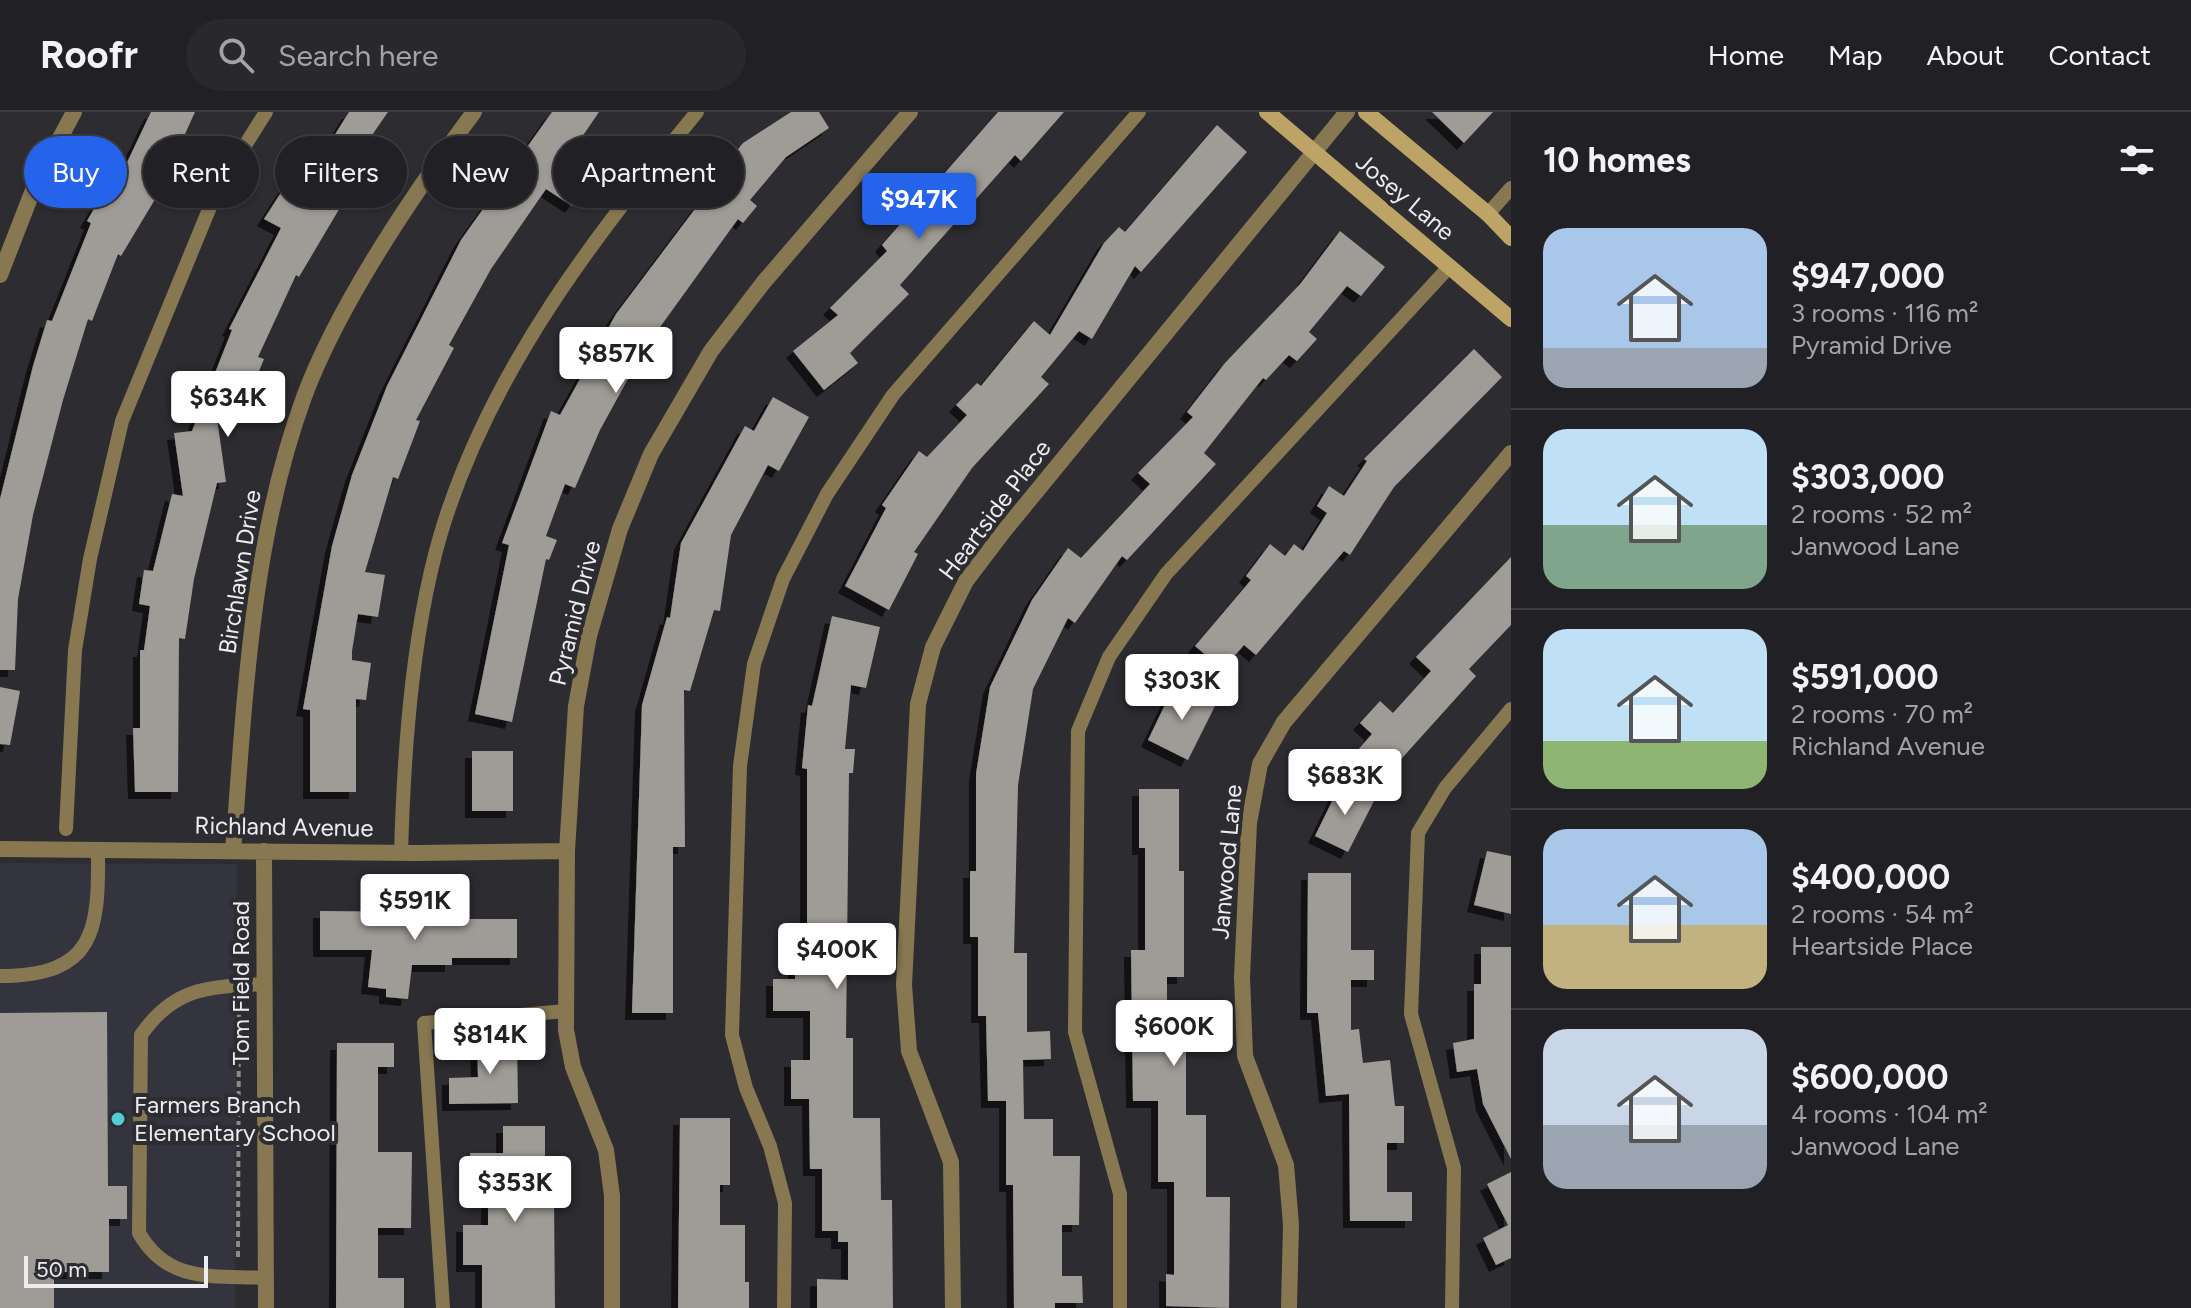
<!DOCTYPE html>
<html lang="en">
<head>
<meta charset="utf-8">
<style>
	:root { --surface:#212125; --page:#29292d; --text:#f1f3f6; --muted:#a2a3a7; --line:#3e3e42; --accent:#2563eb }
	body { margin:0; font-family:Figtree,sans-serif; background:var(--page); color:var(--text); height:100vh; display:flex; flex-direction:column; font-size:30px; white-space:nowrap }
	* { box-sizing:border-box; margin:0 }
	p { font-size:26px; color:var(--muted) }
	.icon { flex:none; width:44px; height:44px; fill:none; stroke:currentColor; stroke-width:2; stroke-linecap:round; stroke-linejoin:round }
	.map { position:relative; flex:1; overflow:hidden }
	.sheet { display:flex; flex-direction:column; background:var(--surface); width:680px }
	.sheet>* { flex:none }
	.top-card { position:absolute; left:24px; top:24px; width:760px; height:72px; display:flex; gap:16px }
	.scale { position:absolute; left:24px; bottom:20px; width:184px; box-sizing:border-box; padding-left:8px; border:4px solid #ededf1; border-top:0; font-size:22px; line-height:28px; white-space:nowrap; color:#ededf1; -webkit-text-stroke:6px #2c2c31; paint-order:stroke }
	.price { position:absolute; translate:-50% -68px; padding:0 18px; border-radius:8px; background:#fff; color:#222; font-size:26px; line-height:52px; filter:drop-shadow(0 2px 4px #0008) }
	.price::after { content:''; position:absolute; left:50%; top:48px; width:24px; height:18px; margin-left:-12px; background:inherit; clip-path:polygon(0 0,100% 0,50% 100%) }
	.price.current { background:var(--accent); color:#fff }
	ul { padding:0; list-style:none }
	li { display:flex; align-items:center; gap:24px; height:200px; padding:0 32px }
	li+li { border-top:2px solid var(--line) }
	li span { display:grid; place-items:center; flex:none; width:224px; height:160px; border-radius:24px; color:#555 }
	li>.icon { margin-inline-start:auto }
	span .icon { width:96px; height:96px; fill:#fffc; stroke-width:1 }
	li b { font-size:34px }
	h2 { display:flex; justify-content:space-between; align-items:center; height:96px; padding:0 32px; font-size:34px }
	.chip { padding:0 28px; border-radius:36px; background:var(--surface); box-shadow:0 2px 6px #0004,0 0 0 2px var(--line); font-size:28px; line-height:72px }
	.chip.current { background:var(--accent); color:#fff }
	header { display:flex; align-items:center; gap:48px; box-sizing:border-box; height:112px; padding:0 40px; background:var(--surface); border-bottom:2px solid var(--line) }
	header strong { font-size:38px }
	nav { display:flex; gap:44px; margin-inline-start:auto; font-size:28px }
	.search { width:560px; height:72px; background:var(--page); display:flex; align-items:center; gap:20px; box-sizing:border-box; padding:0 28px; border-radius:44px; color:var(--muted); font-size:30px }
	main { display:flex; flex:1; min-height:0 }
	.map>svg:first-child { display:block }
	.built { fill:#33343e }
	.building { fill:#9f9b96; filter:url(#shadow) }
	.lines { fill:none; stroke-linecap:round; stroke-linejoin:round }
	.path { stroke:#8a8a8f; stroke-width:4; stroke-dasharray:6 4; stroke-linecap:butt }
	.service { stroke:#887852; stroke-width:14 }
	.minor { stroke:#887852; stroke-width:16 }
	.secondary { stroke:#bda365; stroke-width:16 }
	.poi-dot { fill:#52cbd7; stroke:#2c2c31; stroke-width:3 }
	.labels { text-anchor:middle; stroke-width:8; stroke-linejoin:round; paint-order:stroke }
	.street-label { font-size:24px; fill:#ededf1; stroke:#2c2c31 }
	.poi-label { font-size:24px; fill:#ededf1; stroke:#2c2c31; text-anchor:start }
</style>
</head>
<body>
<header>
<strong>Roofr</strong>
<div class="search"><svg class="icon" aria-label="search" viewBox="0 0 24 24"><circle cx="10" cy="10" r="6"/><path d="M15 15l6 6"/></svg>Search here</div>
<nav><a>Home</a><a>Map</a><a>About</a><a>Contact</a></nav>
</header>
<main>
<div class="map">
<svg width="1511" height="1196" viewBox="0 0 1511 1196">
	<defs>
		<filter id="shadow"><feDropShadow dx="-7" dy="7" stdDeviation="0" flood-color="#0009"/></filter>
	</defs>
	<rect width="100%" height="100%" fill="#2c2c31"/>
	<path class="built" d="M0 751 237 752 235 1196H0Z"/>
	<path class="building" d="M151 0H195L157 84 121 144 118 142 92 209 88 207 63 288 33 403 18 487 15 558H0V387L33 254 47 208 52 209 91 111 87 109 106 76 113 80Z
		M349 0H388L361 39 370 45 299 165 296 163 258 245 264 247 239 308 216 299 226 370 217 371 194 467 185 527 179 526 178 680H135L133 616H140V538H144L150 494 139 492 144 458 153 459 172 382 183 384 174 321 192 319 232 218 229 217 281 116 264 107 304 45 316 53Z
		M552 0H599L565 50 591 67 572 94 546 77 491 157 449 233 454 236 416 308 420 309 398 367 393 365 365 460 385 463 378 505 358 502 352 539V548L371 551 366 588 356 587V680H310V598L303 597 332 434 352 363 387 274 461 128Z
		M791 0H819L829 16 786 45 750 88 757 94 743 111 738 107 645 236 600 318 575 376 565 372 546 424 557 428 549 448 546 447 512 610 475 602 509 433 502 431 551 299 560 303 616 202 707 81 704 79 743 31Z
		M998 0H1064L1021 49 1015 43 900 173 909 182 850 241 858 251 824 278 793 239 838 203 830 196 887 139 882 133Z
		M1432 0H1493L1464 31Z
		M1217 13 1247 40 1141 160 1135 154 1092 227 1079 219 1041 265 1049 272 972 356 914 440 918 442 889 498 845 474 886 396 882 393 919 339 927 345 967 303 956 293 977 271 981 274 1034 209 1050 223 1104 131 1119 115 1125 120Z
		M1340 119 1385 155 1361 184 1347 174 1309 220 1317 227 1297 249 1289 243 1266 268 1263 266 1204 341 1216 352 1127 448 1122 444 1075 511 1068 506 1033 577 1018 673 1014 841H1027V920L1050 919 1051 947 1023 948 1024 1007H1053V1044H1080L1079 1113H1062V1164H1082L1083 1191H1055V1196H1014L1013 1073H1006V989H988L986 904H978V825H970V759H976V662L990 575 1032 488 1068 436 1081 446 1150 372 1138 361 1193 305 1187 300 1225 251 1301 171Z
		M1474 237 1502 265 1394 375 1350 443 1344 439 1256 543 1244 533 1223 557 1195 534 1251 468 1246 464 1270 432 1285 444 1294 432 1303 439 1327 401 1317 394 1329 374 1344 384 1367 349 1364 347Z
		M773 285 809 305 779 359 768 353 731 423 720 499 714 498 690 579 684 578 685 735H673V901H632L642 593 667 505 670 506 681 431 745 314 754 319Z
		M1511 445V513L1469 557 1476 564 1385 665 1357 639 1372 622 1360 611 1380 589 1393 601 1431 559 1416 545Z
		M832 504 880 515 866 576 851 573 845 637H855L853 661H849L846 926H853V1006H880L881 1088H892L893 1196H817V1167L848 1168V1130H838V1119H822V1057H810L809 987H791V948H810V899H773V867H795V837H807V657L802 656 808 593 812 594Z
		M1175 572 1216 592 1188 648 1148 628Z
		M0 575 20 579 10 633 0 632Z
		M472 639H513V699H472Z
		M1341 671 1375 687 1348 740 1315 724Z
		M1139 677H1179V759H1184V865H1167V923H1186V1003H1206V1085H1230L1229 1196 1166 1194V1162L1174 1163V1070H1158V989H1133L1131 838H1145V736H1139Z
		M1487 739 1511 744V802L1474 793Z
		M1308 761H1351V838H1374V868H1351V918L1359 917 1363 951 1390 948 1395 994H1404V1031H1387V1080H1412V1109H1350L1349 982 1326 984 1318 901H1307Z
		M320 799 452 800V807H517V846H452V853H412L408 887 386 885V877L368 875 372 838H320Z
		M1481 835H1511V1047L1483 992 1477 957 1457 960 1453 931 1474 927V872H1481Z
		M107 900 108 1074H127V1107H109V1160H54V1196H0V901Z
		M517 927 518 991 449 992V966L478 965 477 928Z
		M337 931H394V955H378V1040H412L411 1116H378V1166H404V1196H336Z
		M680 1006H730V1073H720V1113H745V1170H749V1196H678Z
		M503 1014H545V1085H554L555 1196H482V1153H463V1113H488V1067H470V1041H503Z
		M1511 1060V1146L1496 1153 1483 1126 1508 1113 1487 1072Z"/>
	<g class="lines">
		<path class="path" d="M238 1145 239 890"/>
		<path class="service" d="M1488 102 1511 76
			M66 717 75 538 90 447 122 309 217 78 266 0
			M401 741C404 635 413 505 446 405 497 250 595 124 697 0
			M0 864C95 864 99 819 98 738
			M265 872C209 875 175 874 141 923L139 1121C168 1172 214 1163 266 1166
			M443 1196 424 911 566 899
			M784 1196 785 1091 770 1034 746 976 732 923 740 654 754 552 783 467 827 382 893 283 1139 0
			M1120 1196V1082L1075 920 1078 619 1109 545 1166 462 1450 154
			M1452 1196 1454 1056 1411 902 1418 721 1445 676 1511 597"/>
		<path class="minor" d="M0 163 35 73 74 0
			M0 737 416 741 567 739
			M233 739C245 586 251 430 304 285 339 191 414 81 474 0
			M264 739 266 1196
			M612 1196V1084L606 1038 573 955 566 918 567 739 576 594 589 524 620 417 651 342 711 239 763 171 910 0
			M953 1196 951 1050 909 939 904 873 918 592 933 535 966 469 1004 419 1347 0
			M1289 1196 1291 1113 1286 1053 1245 944 1242 865 1249 711 1260 652 1284 610 1511 341"/>
		<path class="secondary" d="M1267 0 1511 207
			M1366 0 1488 102 1511 126"/>
	</g>
	<circle class="poi-dot" cx="118" cy="1007" r="8"/>
	<g class="labels">
		<g class="street-label">
			<text transform="translate(1405 85) rotate(40)" y="8">Josey Lane</text>
			<text transform="translate(995 398) rotate(-53)" y="8">Heartside Place</text>
			<text transform="translate(240 460) rotate(-81)" y="8">Birchlawn Drive</text>
			<text transform="translate(575 501) rotate(-76)" y="8">Pyramid Drive</text>
			<text transform="translate(284 715) rotate(1)" y="8">Richland Avenue</text>
			<text transform="translate(1227 750) rotate(-85)" y="8">Janwood Lane</text>
			<text transform="translate(241 871) rotate(-90)" y="8">Tom Field Road</text>
		</g>
		<g class="poi-label">
			<text x="134" y="1001">Farmers Branch<tspan x="134" dy="28">Elementary School</tspan></text>
		</g>
	</g>
</svg>
<div class="scale">50 m</div>
<b class="price current" style="left:919px;top:129px">$947K</b>
<b class="price" style="left:616px;top:283px">$857K</b>
<b class="price" style="left:228px;top:327px">$634K</b>
<b class="price" style="left:1182px;top:610px">$303K</b>
<b class="price" style="left:1345px;top:705px">$683K</b>
<b class="price" style="left:415px;top:830px">$591K</b>
<b class="price" style="left:837px;top:879px">$400K</b>
<b class="price" style="left:1174px;top:956px">$600K</b>
<b class="price" style="left:490px;top:964px">$814K</b>
<b class="price" style="left:515px;top:1112px">$353K</b>
<div class="top-card">
<a class="chip current">Buy</a>
<a class="chip">Rent</a>
<a class="chip">Filters</a>
<a class="chip">New</a>
<a class="chip">Apartment</a>
</div>
</div>
<section class="sheet">
<h2>10 homes<svg class="icon" aria-label="filters" viewBox="0 0 24 24"><path d="M4 7h16M4 17h16"/><circle cx="9" cy="7" r="2"/><circle cx="15" cy="17" r="2"/></svg></h2>
<ul>
<li><span style="background:linear-gradient(#a9c7e8 75%,#9aa5b1 0)"><svg class="icon" aria-label="home" viewBox="0 0 24 24"><path d="M3 11l9-7 9 7M6 9v11h12V9"/></svg></span><div><b>$947,000</b><p>3 rooms · 116 m²</p><p>Pyramid Drive</p></div></li>
<li><span style="background:linear-gradient(#bfe0f5 60%,#7fa58c 0)"><svg class="icon" aria-label="home" viewBox="0 0 24 24"><path d="M3 11l9-7 9 7M6 9v11h12V9"/></svg></span><div><b>$303,000</b><p>2 rooms · 52 m²</p><p>Janwood Lane</p></div></li>
<li><span style="background:linear-gradient(#bfe0f5 70%,#8fb573 0)"><svg class="icon" aria-label="home" viewBox="0 0 24 24"><path d="M3 11l9-7 9 7M6 9v11h12V9"/></svg></span><div><b>$591,000</b><p>2 rooms · 70 m²</p><p>Richland Avenue</p></div></li>
<li><span style="background:linear-gradient(#a9c7e8 60%,#c2b280 0)"><svg class="icon" aria-label="home" viewBox="0 0 24 24"><path d="M3 11l9-7 9 7M6 9v11h12V9"/></svg></span><div><b>$400,000</b><p>2 rooms · 54 m²</p><p>Heartside Place</p></div></li>
<li><span style="background:linear-gradient(#c9d6e8 60%,#9aa5b1 0)"><svg class="icon" aria-label="home" viewBox="0 0 24 24"><path d="M3 11l9-7 9 7M6 9v11h12V9"/></svg></span><div><b>$600,000</b><p>4 rooms · 104 m²</p><p>Janwood Lane</p></div></li>
</ul>
</section>
</main>
</body>
</html>
